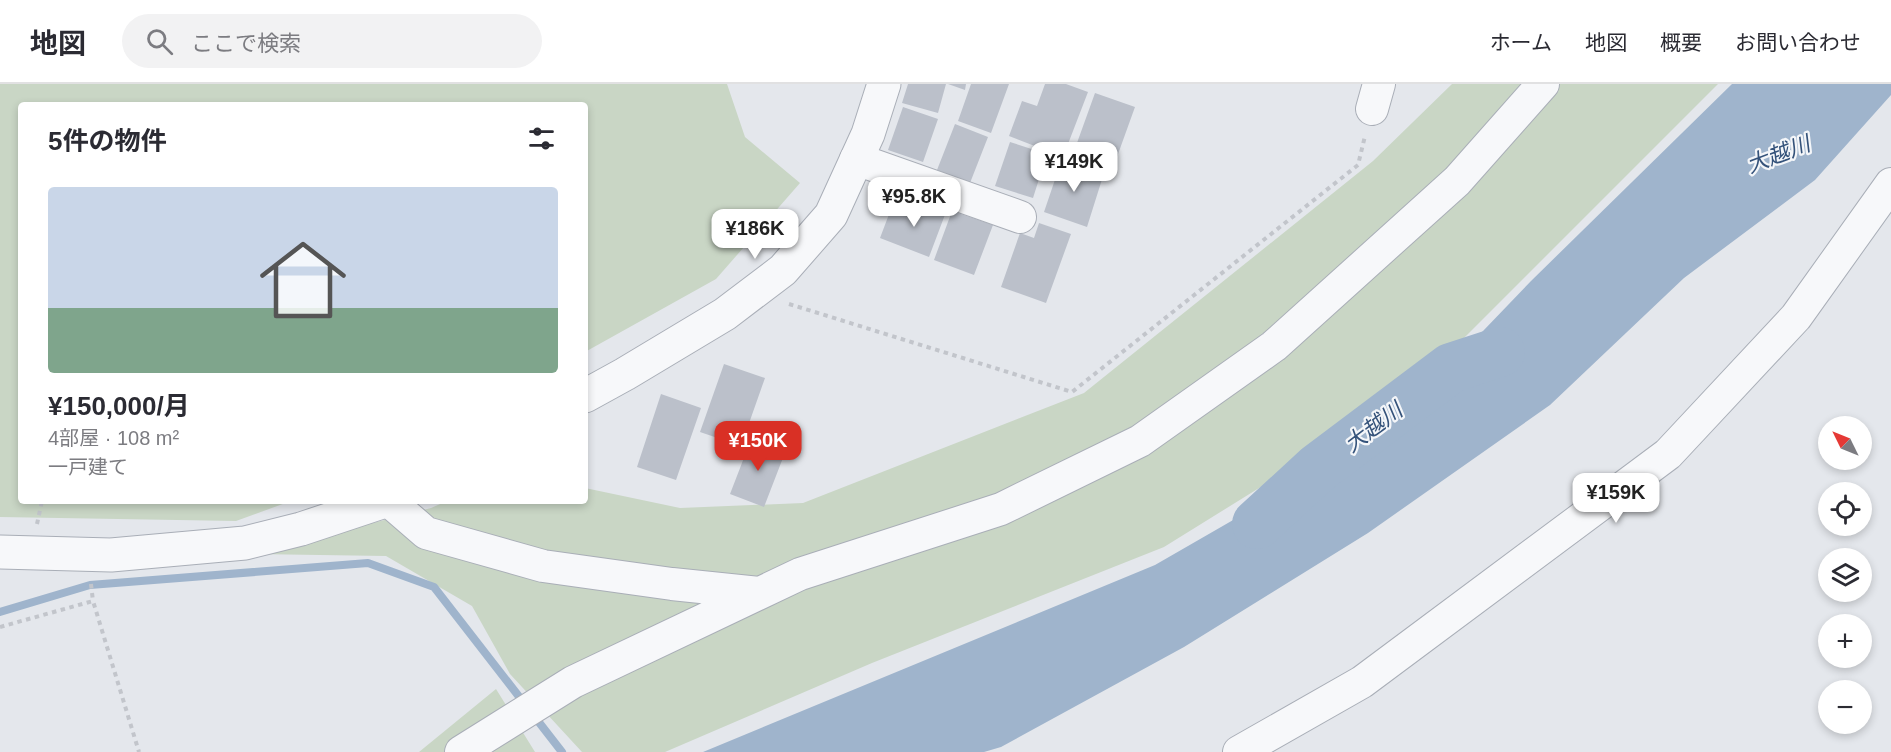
<!DOCTYPE html>
<html lang="ja">
<head>
<meta charset="utf-8">
<style>
	:root { --surface:#fff; --page:#f2f2f3; --text:#2b2b33; --muted:#7c7c81; --line:#e1e1e2; --accent:#d93025 }
	body { margin:0; font-family:Arial,"Noto Sans JP",sans-serif; background:var(--page); color:var(--text); height:100vh; display:flex; flex-direction:column; font-size:22px; white-space:nowrap }
	* { box-sizing:border-box; margin:0 }
	p { font-size:20px; color:var(--muted) }
	.icon { flex:none; width:33px; height:33px; fill:none; stroke:currentColor; stroke-width:2; stroke-linecap:round; stroke-linejoin:round }
	.map { position:relative; flex:1; overflow:hidden }
	.drawer { position:absolute; left:18px; top:18px; width:570px; height:402px; display:flex; flex-direction:column; background:var(--surface); border-radius:6px; box-shadow:0 3px 9px #0003 }
	.drawer>* { flex:none }
	.needle { width:39px; rotate:313deg }
	.controls { position:absolute; left:1818px; top:332px; display:grid; gap:12px }
	.controls a { display:grid; place-items:center; width:54px; height:54px; border-radius:50%; background:var(--surface); box-shadow:0 3px 9px #0003; font-size:30px }
	.price { position:absolute; translate:-50% -51px; padding:0 14px; border-radius:12px; background:#fff; color:#222; font-size:20px; line-height:39px; filter:drop-shadow(0 2px 3px #0008) }
	.price::after { content:''; position:absolute; left:50%; top:36px; width:18px; height:14px; margin-left:-9px; background:inherit; clip-path:polygon(0 0,100% 0,50% 100%) }
	.price.active { background:var(--accent); color:#fff }
	ul { padding:0; list-style:none }
	li { display:grid; align-content:center; gap:12px; height:318px; padding:0 30px }
	li span { display:grid; place-items:center; height:186px; border-radius:6px; color:#555 }
	li>.icon { margin-inline-start:auto }
	span .icon { width:108px; height:108px; fill:#fffc; stroke-width:1 }
	li b { font-size:26px }
	h2 { display:flex; justify-content:space-between; align-items:center; height:72px; padding:0 30px; font-size:26px }
	header { display:flex; align-items:center; gap:36px; box-sizing:border-box; height:84px; padding:0 30px; background:var(--surface); border-bottom:2px solid var(--line) }
	header strong { font-size:28px }
	nav { display:flex; gap:33px; margin-inline-start:auto; font-size:21px }
	.search { width:420px; height:54px; background:var(--page); display:flex; align-items:center; gap:15px; box-sizing:border-box; padding:0 21px; border-radius:33px; color:var(--muted); font-size:22px }
	.map>svg:first-child { display:block }
	.green { fill:#c9d6c5 }
	.water { fill:#9fb4cc }
	.lines { fill:none; stroke-linecap:round; stroke-linejoin:round }
	.stream { stroke:#9fb4cc; stroke-width:8 }
	.river { stroke:#9fb4cc; stroke-width:50 }
	.building { fill:#bbc0ca }
	.minor-casing { stroke:#a9aeb7; stroke-width:34 }
	.tertiary-casing { stroke:#a9aeb7; stroke-width:35 }
	.path { stroke:#c2c5cb; stroke-width:4; stroke-dasharray:4.5 4.5; stroke-linecap:butt }
	.minor { stroke:#f7f8fa; stroke-width:32 }
	.tertiary { stroke:#f7f8fa; stroke-width:33 }
	.labels { text-anchor:middle; stroke-width:4.5; stroke-linejoin:round; paint-order:stroke }
	.water-label { font-size:22px; font-style:italic; fill:#34527a; stroke:#f4f6f9 }
</style>
</head>
<body>
<header>
<strong>地図</strong>
<div class="search"><svg class="icon" aria-label="search" viewBox="0 0 24 24"><circle cx="10" cy="10" r="6"/><path d="M15 15l6 6"/></svg>ここで検索</div>
<nav><a>ホーム</a><a>地図</a><a>概要</a><a>お問い合わせ</a></nav>
</header>
<div class="map">
<svg width="1891" height="668" viewBox="0 0 1891 668">
	<rect width="100%" height="100%" fill="#e4e7ec"/>
	<path class="green" d="M0 0H727L745 53 800 99 716 195 585 268V21H21V417H291L236 437 0 433Z
		M1452 0H1718L1453 265 1330 360 1164 463 872 579 665 668H582L510 590 472 522 386 472 252 470 431 424 447 417H585V404L680 424 803 419 1084 309 1373 77Z
		M496 605 535 668H419Z"/>
	<path class="water" d="M1732 0H1891V11L1815 96 1684 194 1550 321 1368 449 1184 563 1001 663 984 668H703L1155 481 1386 348 1531 197Z"/>
	<g class="lines">
		<path class="stream" d="M0 528 90 501 368 479 434 503 562 668"/>
		<path class="river" d="M1257 440 1318 384 1451 284 1500 268"/>
	</g>
	<path class="building" d="M908 0H946L938 29 902 19Z
		M948 0H966L965 6Z
		M971 0H1009L991 49 958 37Z
		M1045 0H1066L1088 8 1063 73 1009 52 1022 17 1037 22Z
		M1095 9 1135 23 1113 84 1073 70Z
		M903 23 938 35 923 78 888 66Z
		M955 40 988 53 970 99 937 86Z
		M1010 58 1047 70 1033 114 995 102Z
		M1062 75 1104 89 1087 143 1044 128Z
		M914 116 946 128 929 173 880 154 891 125 908 131Z
		M952 127 993 141 974 191 934 176Z
		M1039 139 1071 150 1046 219 1001 203 1020 149 1034 154Z
		M724 280 765 294 741 362 700 348Z
		M661 310 701 324 676 396 637 383Z
		M752 353 786 366 764 423 730 410Z"/>
	<g class="lines">
		<g class="minor-casing">
			<path id="minor" d="M1372 25 1379 0
				M856 75 1020 133
				M389 417 426 449 543 482 672 500 759 509
				M461 668 573 598 800 490 1001 425 1140 357 1274 262 1457 97 1543 0
				M1239 668 1362 598 1668 370 1796 233 1891 100"/>
		</g>
		<g class="tertiary-casing">
			<path id="tertiary" d="M585 312 625 290 725 230 783 186 831 131 868 50 884 0
				M0 468 111 471 245 459 301 445 385 417"/>
		</g>
		<path class="path" d="M789 220 1072 308 1358 81 1365 52
			M37 440 42 417
			M91 500 93 517
			M0 543 93 517 139 668"/>
		<use href="#minor" class="minor"/>
		<use href="#tertiary" class="tertiary"/>
	</g>
	<g class="labels">
		<g class="water-label">
			<text transform="translate(1778 70) rotate(-21)" y="8">大越川</text>
			<text transform="translate(1373 343) rotate(-37)" y="8">大越川</text>
		</g>
	</g>
</svg>
<div class="controls">
<a><svg class="needle" viewBox="-14 -14 28 28"><path d="M0-13l5 13h-10z" fill="#e53935"/><path d="M0 13l5-13h-10z" fill="#7c7c81"/></svg></a>
<a><svg class="icon" aria-label="locate" viewBox="0 0 24 24"><circle cx="12" cy="12" r="6"/><path d="M12 2v4M12 18v4M2 12h4M18 12h4"/></svg></a>
<a><svg class="icon" aria-label="layers" viewBox="0 0 24 24"><path d="M12 4l9 5-9 5-9-5zM3 14l9 5 9-5"/></svg></a>
<a>+</a>
<a>−</a>
</div>
<b class="price" style="left:1074px;top:109px">¥149K</b>
<b class="price" style="left:914px;top:144px">¥95.8K</b>
<b class="price" style="left:755px;top:176px">¥186K</b>
<b class="price active" style="left:758px;top:388px">¥150K</b>
<b class="price" style="left:1616px;top:440px">¥159K</b>
<section class="drawer">
<h2>5件の物件<svg class="icon" aria-label="filters" viewBox="0 0 24 24"><path d="M4 7h16M4 17h16"/><circle cx="9" cy="7" r="2"/><circle cx="15" cy="17" r="2"/></svg></h2>
<ul>
<li><span style="background:linear-gradient(#c9d6e8 65%,#7fa58c 0)"><svg class="icon" aria-label="home" viewBox="0 0 24 24"><path d="M3 11l9-7 9 7M6 9v11h12V9"/></svg></span><div><b>¥150,000/月</b><p>4部屋 · 108 m²</p><p>一戸建て</p></div></li>
</ul>
</section>
</div>
</body>
</html>
